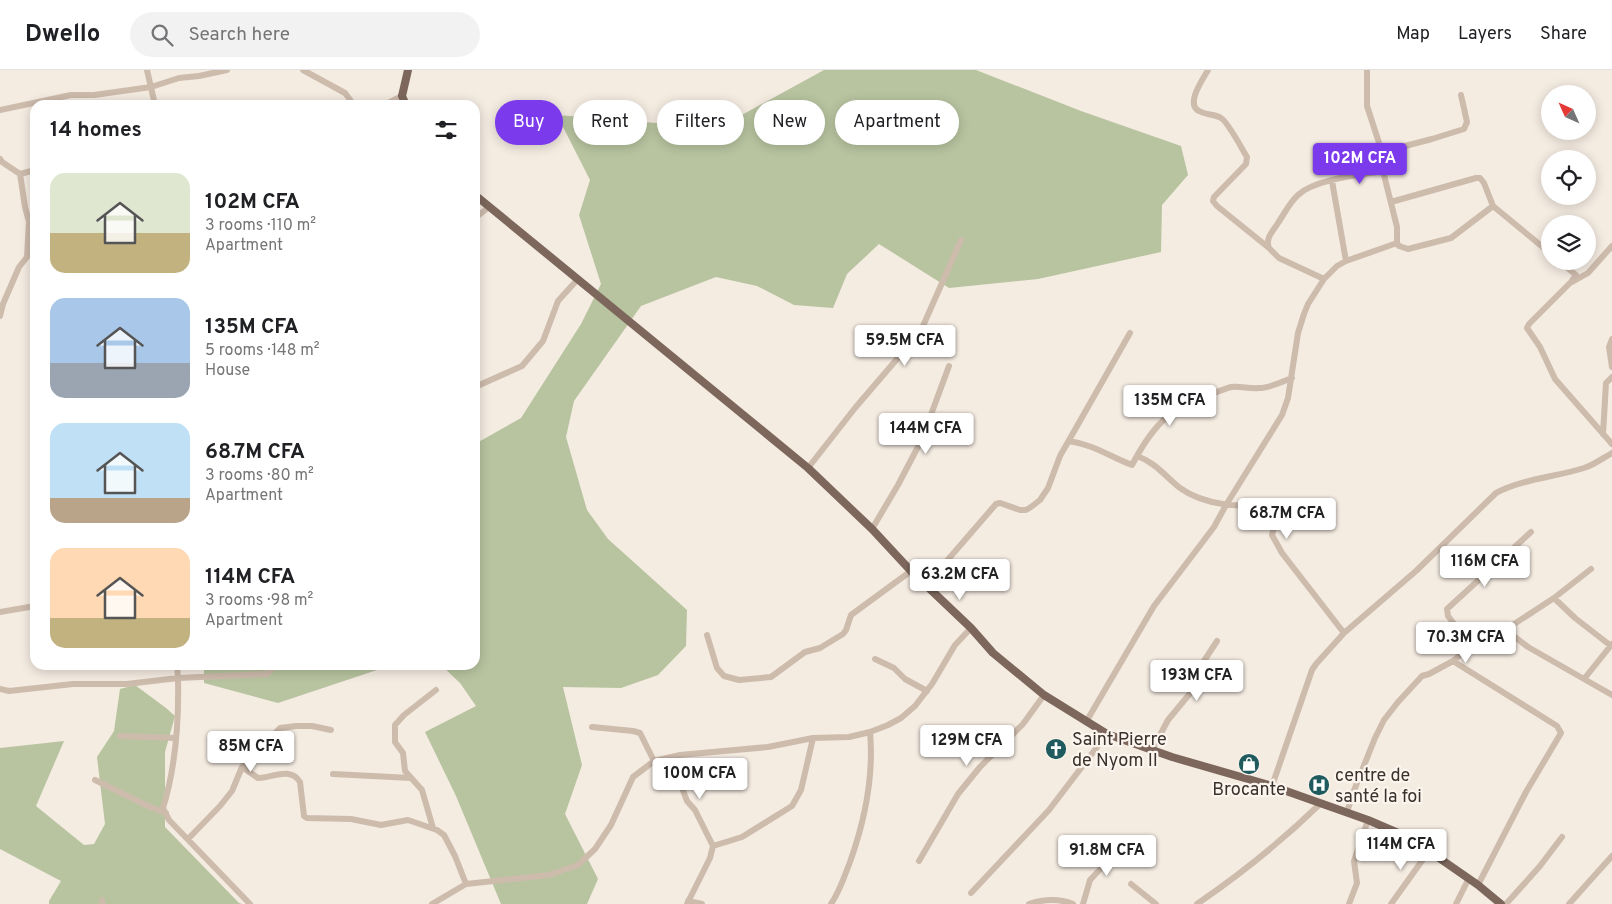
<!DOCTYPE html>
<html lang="en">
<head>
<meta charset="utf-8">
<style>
	:root { --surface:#fff; --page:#f2f2f2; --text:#202124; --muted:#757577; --line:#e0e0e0; --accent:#7c3aed }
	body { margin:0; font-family:Overpass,sans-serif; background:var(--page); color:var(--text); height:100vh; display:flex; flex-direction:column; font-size:19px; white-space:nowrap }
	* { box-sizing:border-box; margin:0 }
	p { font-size:16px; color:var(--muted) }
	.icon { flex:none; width:28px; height:28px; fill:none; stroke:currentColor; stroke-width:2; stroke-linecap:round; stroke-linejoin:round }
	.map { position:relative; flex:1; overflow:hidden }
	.panel { position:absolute; left:30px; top:30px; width:450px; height:570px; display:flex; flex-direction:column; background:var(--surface); border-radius:15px; box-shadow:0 2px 12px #0003 }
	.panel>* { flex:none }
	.hud { position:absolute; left:495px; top:30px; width:475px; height:45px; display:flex; gap:10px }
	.needle { width:32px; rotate:315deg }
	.tools { position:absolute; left:1541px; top:15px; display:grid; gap:10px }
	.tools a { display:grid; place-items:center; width:55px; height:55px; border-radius:50%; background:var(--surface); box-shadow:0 2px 12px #0003; font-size:25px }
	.price { position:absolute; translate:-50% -42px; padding:0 11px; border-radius:5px; background:#fff; color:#222; font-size:16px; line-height:32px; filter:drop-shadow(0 1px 2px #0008) }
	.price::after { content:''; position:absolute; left:50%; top:30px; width:15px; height:11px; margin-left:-8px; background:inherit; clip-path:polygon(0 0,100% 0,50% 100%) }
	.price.selected { background:var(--accent); color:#fff }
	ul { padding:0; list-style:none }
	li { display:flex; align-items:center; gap:15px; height:125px; padding:0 20px }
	li span { display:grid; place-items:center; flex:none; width:140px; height:100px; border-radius:15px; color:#555 }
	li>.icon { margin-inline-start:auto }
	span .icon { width:60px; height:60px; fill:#fffc; stroke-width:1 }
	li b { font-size:21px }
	h2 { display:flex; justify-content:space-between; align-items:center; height:60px; padding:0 20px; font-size:21px }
	.pill { padding:0 18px; border-radius:22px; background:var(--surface); box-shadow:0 2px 12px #0003; font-size:18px; line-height:45px }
	.pill.selected { background:var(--accent); color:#fff }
	header { display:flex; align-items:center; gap:30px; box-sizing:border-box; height:70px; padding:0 25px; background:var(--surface); border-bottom:1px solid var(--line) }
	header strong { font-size:24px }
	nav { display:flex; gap:28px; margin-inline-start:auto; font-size:18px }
	.search { width:350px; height:45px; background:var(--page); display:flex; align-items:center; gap:12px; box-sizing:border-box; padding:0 18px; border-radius:28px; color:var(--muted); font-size:19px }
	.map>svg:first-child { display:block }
	.green { fill:#b8c4a0 }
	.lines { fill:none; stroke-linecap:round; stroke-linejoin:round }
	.minor { stroke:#cdbbac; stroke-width:6 }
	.major { stroke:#7d675c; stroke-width:8 }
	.labels { text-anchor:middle; stroke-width:4.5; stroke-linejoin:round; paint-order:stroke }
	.poi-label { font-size:18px; fill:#3b302b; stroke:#fbf5ee; text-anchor:start }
</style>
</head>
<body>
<header>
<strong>Dwello</strong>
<div class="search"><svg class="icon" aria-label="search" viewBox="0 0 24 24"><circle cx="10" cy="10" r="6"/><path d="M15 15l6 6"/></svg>Search here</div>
<nav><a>Map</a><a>Layers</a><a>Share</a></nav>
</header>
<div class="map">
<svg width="1612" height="834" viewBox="0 0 1612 834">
	<rect width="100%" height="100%" fill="#f4ebe1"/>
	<path class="green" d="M824 0H976L1081 41 1181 76 1188 105 1162 135 1161 182 1038 209 949 218 879 174 847 204 833 238 794 235 757 216 716 207 641 236 574 331 566 367 587 440 608 469 687 540 686 576 658 605 621 618 563 617 582 695 565 744 598 809 587 834H501L456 726 425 662 476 636 460 613 441 595H475V374L521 348 581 254 601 214 579 145 590 110 557 45 718 58Z
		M204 595H392L278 633 204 613Z
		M135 615 166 638 175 646 165 682V757L239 833 242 834H49V831L61 811 0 779V678L64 671 36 736 84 775 94 774 105 754 97 687 114 661 120 619Z"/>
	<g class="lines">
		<path class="minor" d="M147 0 155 35
			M303 0 345 23 354 35
			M1208 0C1203 9 1185 34 1199 41 1206 45 1215 44 1221 48 1228 52 1242 79 1247 87L1246 94 1214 127 1213 131 1217 136 1269 178 1279 188 1324 209
			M1367 0V36L1382 82 1383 101 1397 157V173L1399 176 1408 179 1451 168 1493 136
			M384 35 402 26
			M0 40 71 25H94L151 17 179 8 199 6 227 0
			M1382 82 1432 69 1464 59 1467 52 1461 25
			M0 89 2 92 20 104 25 137 29 152 27 187 19 197 3 234 0 246
			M20 104 35 100
			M1332 111 1346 191
			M1391 132 1476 108H1480L1484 113 1493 136 1550 183
			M475 148 489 137
			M1269 178C1265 168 1273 161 1278 153 1284 144 1290 132 1298 125 1315 109 1360 105 1383 101
			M1559 191 1576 205 1571 212 1529 254 1527 258 1540 277 1555 309 1612 374
			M1572 212 1588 203 1612 176
			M1612 269 1609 277 1612 297
			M475 317 522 296 543 271 558 231 577 210
			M1603 364 1606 313 1612 307
			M1069 371C1095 375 1108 386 1132 395 1152 357 1168 339 1209 325 1217 322 1224 319 1231 317 1241 316 1249 319 1259 318 1270 318 1281 312 1292 308
			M1137 386C1155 392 1166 407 1180 418 1208 438 1245 436 1278 436L1282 438V446L1275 454 1272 465 1282 483 1344 563
			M808 398 855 338 909 275 923 256 961 170
			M872 459 898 415 922 369 949 296
			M926 515 996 434 1000 433 1020 440H1026L1031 437 1040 430 1048 418 1060 386 1130 263
			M1554 528 1575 548 1611 576
			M0 542 35 536
			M1505 560 1554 528 1591 499
			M707 565 717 598 724 606 739 610 771 607 805 582 820 578 843 564 846 560 851 545 911 501
			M1471 576 1448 546 1447 539 1531 462
			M875 589 894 598 905 609 927 621
			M1453 591 1557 656 1561 663 1526 722 1478 815
			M177 595 178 608 267 604 276 595
			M1584 609 1612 625
			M0 619 9 621 73 614H127L178 608C179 652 176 696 163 738L169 750 250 834
			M1086 652 1154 536 1214 457 1226 435 1282 345 1288 328 1298 263 1304 244 1308 234 1324 209 1337 196 1346 191 1397 173
			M592 657 633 661 640 663 654 691
			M120 666 176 668
			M1152 680 1168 650 1192 621 1196 613 1204 591 1217 571
			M680 685 677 706 679 710 687 731 695 740 713 776
			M242 697 258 708C272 708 290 696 300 712L304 746 307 748 351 749 381 755 408 750 437 760 444 765 455 786 466 814
			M333 704 411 708
			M95 710 148 736 166 743
			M1272 716 1312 600 1316 594 1344 563 1416 501 1496 423C1523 409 1555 407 1584 398 1594 395 1603 388 1612 383
			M1347 742 1353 723 1375 668 1384 650 1398 632 1422 606 1429 604 1453 591 1471 576 1503 560 1507 561 1528 577 1584 609 1612 574
			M433 758 422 720 405 701 403 683 395 672V655L404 645 436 620
			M189 768 220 736 232 721 242 697 280 658 296 656H312L331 660
			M919 791 958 724 980 697 1023 654 1044 625
			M1131 814 1156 834
			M971 823 1049 740 1107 664
			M102 830 103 834
			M688 831 702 834
			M432 834 466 814 549 805 578 795 595 779 611 755 633 707 654 691 680 685 768 677 813 668 849 667 870 662 888 655 901 648 915 636 932 614 955 575 971 558
			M687 834 710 788 713 776 742 767 792 736 801 720 813 668
			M831 834C840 821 844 807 850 792 865 750 874 706 870 662
			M1029 834C1044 829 1058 828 1073 834
			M1083 834 1090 810 1106 793 1114 776
			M1197 834C1241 804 1283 770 1321 733
			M1349 834 1357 813 1354 791 1368 750
			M1391 834 1429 781
			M1456 834 1468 810
			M1506 834 1540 796 1562 767
			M1569 834 1612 786"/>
		<path class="major" d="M406 35 402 26 408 0
			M475 125 808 398 872 459 911 501 971 558 993 583 1044 625 1107 664 1172 687 1272 716 1368 750 1403 765 1429 781 1478 815 1501 834"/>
	</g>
	<defs>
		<g id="church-disc" transform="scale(1.125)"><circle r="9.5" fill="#1f5a5e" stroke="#fbf5ee"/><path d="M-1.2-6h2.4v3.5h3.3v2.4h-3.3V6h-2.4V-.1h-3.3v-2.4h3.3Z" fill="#fff"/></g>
		<g id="shop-disc" transform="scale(1.125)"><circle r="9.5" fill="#1f5a5e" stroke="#fbf5ee"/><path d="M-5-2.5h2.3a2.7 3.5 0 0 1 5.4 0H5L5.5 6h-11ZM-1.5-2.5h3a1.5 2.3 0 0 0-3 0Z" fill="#fff"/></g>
		<g id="hospital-disc" transform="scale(1.125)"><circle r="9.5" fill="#1f5a5e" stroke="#fbf5ee"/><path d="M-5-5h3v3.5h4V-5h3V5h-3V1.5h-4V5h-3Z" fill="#fff"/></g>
	</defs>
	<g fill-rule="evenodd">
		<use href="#church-disc" x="1056" y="679"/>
		<use href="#shop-disc" x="1249" y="694"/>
		<use href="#hospital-disc" x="1319" y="715"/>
	</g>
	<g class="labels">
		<g class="poi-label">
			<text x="1072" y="675">Saint Pierre<tspan x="1072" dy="21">de Nyom II</tspan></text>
			<text x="1335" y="711">centre de<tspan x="1335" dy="21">santé la foi</tspan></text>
			<text x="1249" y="725" text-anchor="middle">Brocante</text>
		</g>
	</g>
</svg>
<div class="tools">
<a><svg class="needle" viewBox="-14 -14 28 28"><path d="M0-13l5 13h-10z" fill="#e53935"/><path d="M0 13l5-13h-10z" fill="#757577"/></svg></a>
<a><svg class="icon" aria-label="locate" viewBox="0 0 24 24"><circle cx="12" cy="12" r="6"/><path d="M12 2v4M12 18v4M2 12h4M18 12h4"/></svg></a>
<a><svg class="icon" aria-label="layers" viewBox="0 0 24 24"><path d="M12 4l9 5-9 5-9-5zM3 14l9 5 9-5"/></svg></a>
</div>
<b class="price selected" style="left:1360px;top:115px">102M CFA</b>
<b class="price" style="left:905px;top:297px">59.5M CFA</b>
<b class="price" style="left:1170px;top:357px">135M CFA</b>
<b class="price" style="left:926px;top:385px">144M CFA</b>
<b class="price" style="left:1287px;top:470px">68.7M CFA</b>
<b class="price" style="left:1485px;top:518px">116M CFA</b>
<b class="price" style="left:960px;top:531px">63.2M CFA</b>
<b class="price" style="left:1466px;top:594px">70.3M CFA</b>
<b class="price" style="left:1197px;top:632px">193M CFA</b>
<b class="price" style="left:967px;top:697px">129M CFA</b>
<b class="price" style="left:251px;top:703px">85M CFA</b>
<b class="price" style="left:700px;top:730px">100M CFA</b>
<b class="price" style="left:1401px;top:801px">114M CFA</b>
<b class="price" style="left:1107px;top:807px">91.8M CFA</b>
<div class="hud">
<a class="pill selected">Buy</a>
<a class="pill">Rent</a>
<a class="pill">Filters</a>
<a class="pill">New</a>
<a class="pill">Apartment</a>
</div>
<section class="panel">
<h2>14 homes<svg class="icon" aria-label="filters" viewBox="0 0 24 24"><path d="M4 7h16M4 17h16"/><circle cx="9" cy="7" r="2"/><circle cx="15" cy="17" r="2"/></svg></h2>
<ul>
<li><span style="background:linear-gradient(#dfe7d0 60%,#c2b280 0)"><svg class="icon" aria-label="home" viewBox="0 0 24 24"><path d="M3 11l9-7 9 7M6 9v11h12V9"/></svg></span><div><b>102M CFA</b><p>3 rooms · 110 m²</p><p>Apartment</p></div></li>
<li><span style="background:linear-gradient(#a9c7e8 65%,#9aa5b1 0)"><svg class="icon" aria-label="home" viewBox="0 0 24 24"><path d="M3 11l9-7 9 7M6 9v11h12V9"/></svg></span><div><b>135M CFA</b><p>5 rooms · 148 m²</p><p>House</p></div></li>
<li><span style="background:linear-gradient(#bfe0f5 75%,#b9a48a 0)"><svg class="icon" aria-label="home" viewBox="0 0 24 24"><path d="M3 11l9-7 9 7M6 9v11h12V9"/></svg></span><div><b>68.7M CFA</b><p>3 rooms · 80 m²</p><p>Apartment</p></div></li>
<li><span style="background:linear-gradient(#ffd9b3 70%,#c2b280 0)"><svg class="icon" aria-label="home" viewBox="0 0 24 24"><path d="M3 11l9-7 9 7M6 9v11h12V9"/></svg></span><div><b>114M CFA</b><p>3 rooms · 98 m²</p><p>Apartment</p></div></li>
</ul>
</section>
</div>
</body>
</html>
